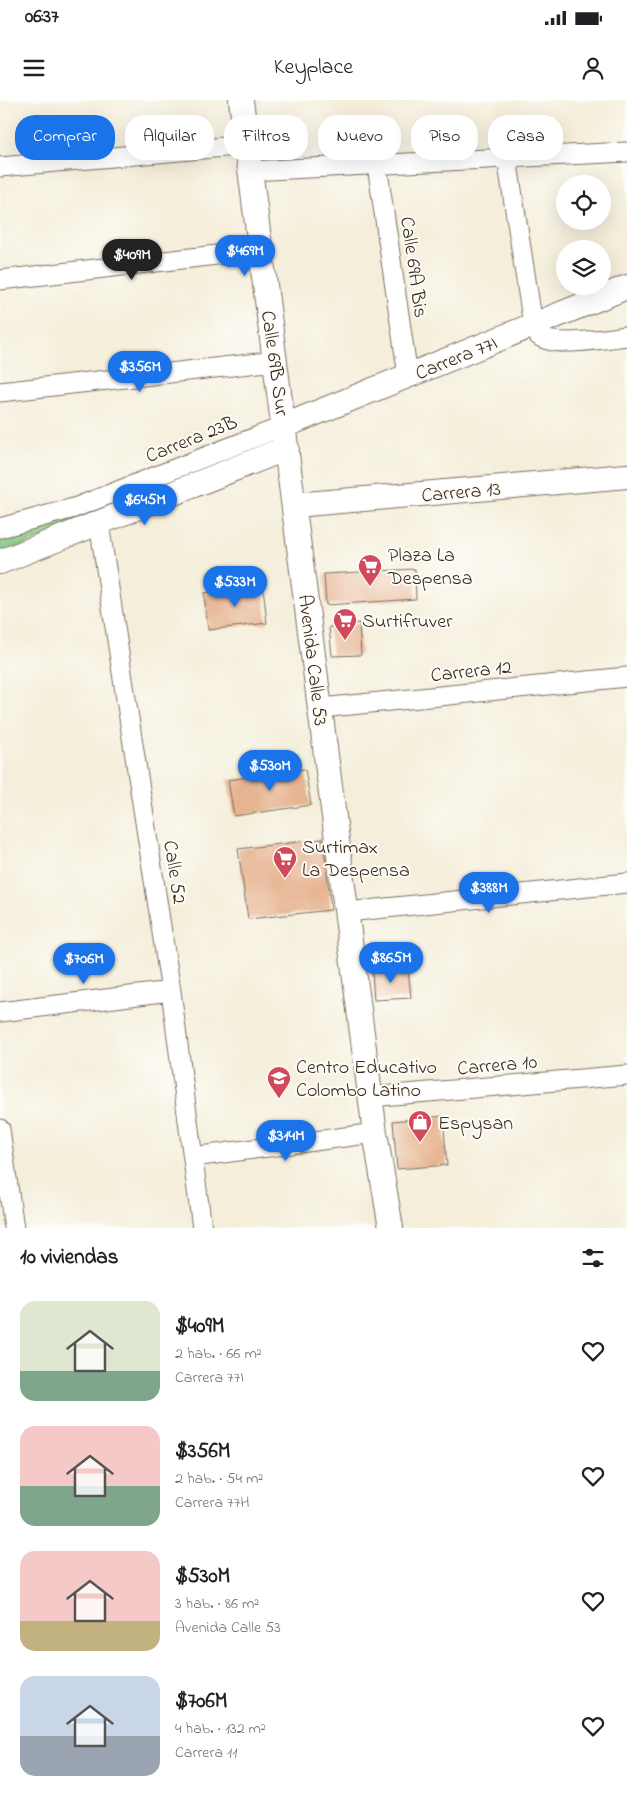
<!DOCTYPE html>
<html lang="es">
<head>
<meta charset="utf-8">
<style>
	:root { --surface:#fff; --page:#f6f6f6; --text:#202124; --muted:#757577; --accent:#1a73e8 }
	body { margin:0; font-family:"Indie Flower",sans-serif; background:var(--page); color:var(--text); height:100vh; display:flex; flex-direction:column; font-size:19px; white-space:nowrap }
	* { box-sizing:border-box; margin:0 }
	p { font-size:16px; color:var(--muted) }
	.icon { flex:none; width:28px; height:28px; fill:none; stroke:currentColor; stroke-width:2; stroke-linecap:round; stroke-linejoin:round }
	.map { position:relative; height:1128px; overflow:hidden }
	.panel { display:flex; flex-direction:column; background:var(--surface); flex:1 }
	.panel>* { flex:none }
	.banner { position:absolute; left:15px; top:15px; width:598px; height:45px; display:flex; gap:10px }
	.fabs { position:absolute; left:556px; top:75px; display:grid; gap:10px }
	.fabs a { display:grid; place-items:center; width:55px; height:55px; border-radius:50%; background:var(--surface); box-shadow:0 5px 20px #0002; font-size:25px }
	.price { position:absolute; translate:-50% -42px; padding:0 11px; border-radius:18px; background:var(--accent); color:#fff; font-size:16px; line-height:32px; filter:drop-shadow(0 1px 2px #0008) }
	.price::after { content:''; position:absolute; left:50%; top:30px; width:15px; height:11px; margin-left:-8px; background:inherit; clip-path:polygon(0 0,100% 0,50% 100%) }
	.price.on { background:#222; color:#fff }
	ul { padding:0; list-style:none }
	li { display:flex; align-items:center; gap:15px; height:125px; padding:0 20px }
	li span { display:grid; place-items:center; flex:none; width:140px; height:100px; border-radius:15px; color:#555 }
	li>.icon { margin-inline-start:auto }
	span .icon { width:60px; height:60px; fill:#fffc; stroke-width:1 }
	li b { font-size:21px }
	h2 { display:flex; justify-content:space-between; align-items:center; height:60px; padding:0 20px; font-size:21px }
	.tag { padding:0 18px; border-radius:20px; background:var(--surface); box-shadow:0 5px 20px #0002; font-size:18px; line-height:45px }
	.tag.on { background:var(--accent); color:#fff }
	.status { display:flex; justify-content:space-between; align-items:center; height:35px; padding:0 25px; background:var(--surface); direction:ltr }
	.status svg { height:14px; fill:currentColor }
	header { display:flex; justify-content:space-between; align-items:center; height:65px; padding:0 20px; background:var(--surface); font-size:22px; font-weight:600 }
	.map>svg:first-child { display:block }
	.green { fill:#86c881; stroke:#607950 }
	.building { fill:#e6b491 }
	.lines { fill:none; stroke-linecap:round; stroke-linejoin:round }
	.minor-casing { stroke:#7c6f60; stroke-width:21 }
	.tertiary-casing { stroke:#7c6f60; stroke-width:26 }
	.minor { stroke:#fff; stroke-width:19 }
	.tertiary { stroke:#fff; stroke-width:24 }
	.labels { text-anchor:middle; stroke-width:4; stroke-linejoin:round; paint-order:stroke }
	.street-label { font-size:20px; fill:#3b2a1e; stroke:#fdfcf7 }
	.poi-label { font-size:20px; fill:#3b2a1e; stroke:#fdfcf7; text-anchor:start }
</style>
</head>
<body>
<div class="status"><b>06:37</b><svg viewBox="0 0 49 12"><path d="M0 12V9h3v3zM5 12V6h3v6zM10 12V3h3v9zM15 12V0h3v12zM26 1h20v11H26zM47 4h2v5h-2z"/></svg></div>
<header><svg class="icon" aria-label="menu" viewBox="0 0 24 24"><path d="M4 6h16M4 12h16M4 18h16"/></svg>Keyplace<svg class="icon" aria-label="person" viewBox="0 0 24 24"><circle cx="12" cy="8" r="4"/><path d="M4 21q1-7 8-7t8 7"/></svg></header>
<div class="map">
<svg width="627" height="1128" viewBox="0 0 627 1128">
	<rect width="100%" height="100%" fill="#fdfcf7"/>
	<filter id="ink" filterUnits="userSpaceOnUse"><feTurbulence type="fractalNoise" baseFrequency=".02" numOctaves="2"/><feDisplacementMap in="SourceGraphic" scale="10" xChannelSelector="R" yChannelSelector="G"/><feConvolveMatrix kernelMatrix="1 2 1 2 8 2 1 2 1" color-interpolation-filters="sRGB"/></filter>
	<filter id="wash" filterUnits="userSpaceOnUse"><feTurbulence type="fractalNoise" baseFrequency=".0096" numOctaves="4" result="noise"/><feDisplacementMap in="SourceGraphic" scale="20" xChannelSelector="R" yChannelSelector="G"/><feGaussianBlur stdDeviation="1.12" result="paint"/><feColorMatrix in="noise" values="0 0 0 0 0 0 0 0 0 0 0 0 0 0 0 0 0 1.4 0 .05"/><feComposite in="paint" operator="in"/></filter>
	<g filter="url(#wash)">
		<rect width="100%" height="100%" fill="#f4eeda"/>
		<path class="green" d="M123 398 127 405 0 455V437Z"/>
		<g id="blocks">
			<path class="building" d="M415 469 416 499 326 505 324 474Z
				M263 487 267 523 208 530 204 493Z
				M359 523 361 555 332 556 329 527Z
				M305 669 311 705 234 716 228 680Z
				M323 739 331 810 248 819 238 749Z
				M408 868 411 898 374 900 372 870Z
				M443 1016 447 1065 397 1069 393 1021Z"/>
		</g>
	</g>
	<g filter="url(#ink)">
		<use href="#blocks" fill-opacity="0" stroke="#7c6f60" stroke-width="1"/>
		<g class="lines">
			<g class="minor-casing">
				<path id="minor" d="M507 58 533 225C535 228 536 233 538 235 552 249 608 238 627 236
					M377 65 408 276
					M0 67 247 45
					M250 71 627 52
					M0 180 260 150
					M0 292 276 261
					M99 423 171 891 202 1128
					M0 428 74 408 284 326
					M321 608 627 577
					M347 812 627 783
					M0 912 171 891
					M370 997 627 975
					M0 1029 14 1128
					M193 1057 375 1033"/>
			</g>
			<g class="tertiary-casing">
				<path id="tertiary" d="M241 0 375 1033 391 1128
					M284 326 627 187
					M295 405 627 376
					M0 462 287 348"/>
			</g>
			<use href="#minor" class="minor"/>
			<use href="#tertiary" class="tertiary"/>
		</g>
	</g>
	<defs>
		<g id="supermarket-pin" transform="scale(1.25)"><path d="M0 17L-7.5 6A9.5 9.5 0 1 1 7.5 6Z" fill="#d1495b" stroke="#fdfcf7"/><path d="M-6-5.5h2.5l.6 2H6L4.5 2H-2.5L-4.4-4H-6ZM-1.5 3.2a1.3 1.3 0 1 0 .1 0ZM3 3.2a1.3 1.3 0 1 0 .1 0Z" fill="#fff"/></g>
		<g id="school-pin" transform="scale(1.25)"><path d="M0 17L-7.5 6A9.5 9.5 0 1 1 7.5 6Z" fill="#d1495b" stroke="#fdfcf7"/><path d="M0-5L7-2L0 1L-7-2ZM-4 1L0 2.5L4 1V4Q0 6-4 4Z" fill="#fff"/></g>
		<g id="shop-pin" transform="scale(1.25)"><path d="M0 17L-7.5 6A9.5 9.5 0 1 1 7.5 6Z" fill="#d1495b" stroke="#fdfcf7"/><path d="M-5-2.5h2.3a2.7 3.5 0 0 1 5.4 0H5L5.5 6h-11ZM-1.5-2.5h3a1.5 2.3 0 0 0-3 0Z" fill="#fff"/></g>
	</defs>
	<g fill-rule="evenodd">
		<use href="#supermarket-pin" x="370" y="466"/>
		<use href="#supermarket-pin" x="345" y="520"/>
		<use href="#supermarket-pin" x="285" y="758"/>
		<use href="#school-pin" x="279" y="978"/>
		<use href="#shop-pin" x="420" y="1022"/>
	</g>
	<g class="labels">
		<g class="street-label">
			<text transform="translate(415 167) rotate(82)" y="7">Calle 69A Bis</text>
			<text transform="translate(456 257) rotate(-22)" y="7">Carrera 77I</text>
			<text transform="translate(276 263) rotate(82)" y="7">Calle 69B Sur</text>
			<text transform="translate(191 338) rotate(-22)" y="7">Carrera 23B</text>
			<text transform="translate(461 391) rotate(-5)" y="7">Carrera 13</text>
			<text transform="translate(314 560) rotate(83)" y="7">Avenida Calle 53</text>
			<text transform="translate(471 570) rotate(-6)" y="7">Carrera 12</text>
			<text transform="translate(176 772) rotate(81)" y="7">Calle 52</text>
			<text transform="translate(497 964) rotate(-5)" y="7">Carrera 10</text>
		</g>
		<g class="poi-label">
			<text x="388" y="461">Plaza La<tspan x="388" dy="23">Despensa</tspan></text>
			<text x="362" y="527">Surtifruver</text>
			<text x="302" y="753">Surtimax<tspan x="302" dy="23">La Despensa</tspan></text>
			<text x="296" y="973">Centro Educativo<tspan x="296" dy="23">Colombo Latino</tspan></text>
			<text x="438" y="1029">Espysan</text>
		</g>
	</g>
</svg>
<div class="fabs">
<a><svg class="icon" aria-label="locate" viewBox="0 0 24 24"><circle cx="12" cy="12" r="6"/><path d="M12 2v4M12 18v4M2 12h4M18 12h4"/></svg></a>
<a><svg class="icon" aria-label="layers" viewBox="0 0 24 24"><path d="M12 4l9 5-9 5-9-5zM3 14l9 5 9-5"/></svg></a>
</div>
<b class="price" style="left:245px;top:177px">$469M</b>
<b class="price on" style="left:132px;top:181px">$409M</b>
<b class="price" style="left:140px;top:293px">$356M</b>
<b class="price" style="left:145px;top:426px">$645M</b>
<b class="price" style="left:235px;top:508px">$533M</b>
<b class="price" style="left:270px;top:692px">$530M</b>
<b class="price" style="left:489px;top:814px">$388M</b>
<b class="price" style="left:391px;top:884px">$865M</b>
<b class="price" style="left:84px;top:885px">$706M</b>
<b class="price" style="left:286px;top:1062px">$314M</b>
<div class="banner">
<a class="tag on">Comprar</a>
<a class="tag">Alquilar</a>
<a class="tag">Filtros</a>
<a class="tag">Nuevo</a>
<a class="tag">Piso</a>
<a class="tag">Casa</a>
</div>
</div>
<section class="panel">
<h2>10 viviendas<svg class="icon" aria-label="filters" viewBox="0 0 24 24"><path d="M4 7h16M4 17h16"/><circle cx="9" cy="7" r="2"/><circle cx="15" cy="17" r="2"/></svg></h2>
<ul>
<li><span style="background:linear-gradient(#dfe7d0 70%,#7fa58c 0)"><svg class="icon" aria-label="home" viewBox="0 0 24 24"><path d="M3 11l9-7 9 7M6 9v11h12V9"/></svg></span><div><b>$409M</b><p>2 hab. · 66 m²</p><p>Carrera 77I</p></div><svg class="icon" aria-label="heart" viewBox="0 0 24 24"><path d="M12 20l-8-8c-3-5 5-10 8-4 3-6 11-1 8 4z"/></svg></li>
<li><span style="background:linear-gradient(#f6c9c9 60%,#7fa58c 0)"><svg class="icon" aria-label="home" viewBox="0 0 24 24"><path d="M3 11l9-7 9 7M6 9v11h12V9"/></svg></span><div><b>$356M</b><p>2 hab. · 54 m²</p><p>Carrera 77H</p></div><svg class="icon" aria-label="heart" viewBox="0 0 24 24"><path d="M12 20l-8-8c-3-5 5-10 8-4 3-6 11-1 8 4z"/></svg></li>
<li><span style="background:linear-gradient(#f6c9c9 70%,#c2b280 0)"><svg class="icon" aria-label="home" viewBox="0 0 24 24"><path d="M3 11l9-7 9 7M6 9v11h12V9"/></svg></span><div><b>$530M</b><p>3 hab. · 86 m²</p><p>Avenida Calle 53</p></div><svg class="icon" aria-label="heart" viewBox="0 0 24 24"><path d="M12 20l-8-8c-3-5 5-10 8-4 3-6 11-1 8 4z"/></svg></li>
<li><span style="background:linear-gradient(#c9d6e8 60%,#9aa5b1 0)"><svg class="icon" aria-label="home" viewBox="0 0 24 24"><path d="M3 11l9-7 9 7M6 9v11h12V9"/></svg></span><div><b>$706M</b><p>4 hab. · 132 m²</p><p>Carrera 11</p></div><svg class="icon" aria-label="heart" viewBox="0 0 24 24"><path d="M12 20l-8-8c-3-5 5-10 8-4 3-6 11-1 8 4z"/></svg></li>
</ul>
</section>
</body>
</html>
